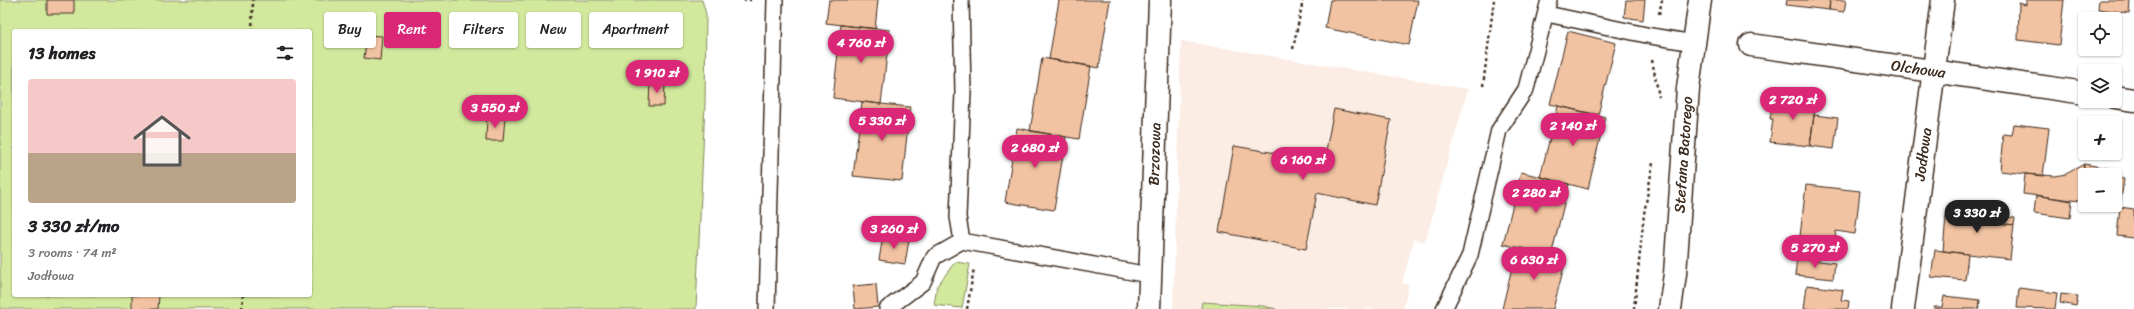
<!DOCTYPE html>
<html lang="en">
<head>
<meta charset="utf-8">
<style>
	:root { --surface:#fff; --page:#f6f6f6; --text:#202124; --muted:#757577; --accent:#db2777 }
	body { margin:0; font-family:Sriracha,sans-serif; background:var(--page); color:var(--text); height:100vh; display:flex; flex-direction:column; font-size:15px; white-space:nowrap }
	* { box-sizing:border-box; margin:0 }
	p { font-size:13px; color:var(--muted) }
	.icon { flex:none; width:22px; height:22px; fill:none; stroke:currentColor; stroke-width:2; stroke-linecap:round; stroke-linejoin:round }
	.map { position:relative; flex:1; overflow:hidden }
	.side { position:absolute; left:12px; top:29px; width:300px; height:268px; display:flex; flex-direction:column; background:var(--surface); border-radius:4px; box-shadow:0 1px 3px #0004 }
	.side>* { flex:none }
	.top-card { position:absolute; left:324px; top:12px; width:380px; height:36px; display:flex; gap:8px }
	.controls { position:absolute; left:2078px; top:12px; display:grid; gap:8px }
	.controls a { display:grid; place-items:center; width:44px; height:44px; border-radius:4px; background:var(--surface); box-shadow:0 1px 3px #0004; font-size:20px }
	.price { position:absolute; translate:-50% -34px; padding:0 9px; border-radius:14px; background:var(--accent); color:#fff; font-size:13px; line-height:26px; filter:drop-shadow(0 1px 2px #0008) }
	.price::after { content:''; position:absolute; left:50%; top:24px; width:12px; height:9px; margin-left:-6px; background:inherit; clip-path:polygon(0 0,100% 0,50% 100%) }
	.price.active { background:#222; color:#fff }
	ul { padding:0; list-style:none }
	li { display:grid; align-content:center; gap:8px; height:212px; padding:0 16px }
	li span { display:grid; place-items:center; height:124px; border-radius:4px; color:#555 }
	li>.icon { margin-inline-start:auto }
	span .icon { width:72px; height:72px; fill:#fffc; stroke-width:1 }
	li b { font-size:17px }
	h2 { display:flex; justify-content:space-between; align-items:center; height:48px; padding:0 16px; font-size:17px }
	.pill { padding:0 14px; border-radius:4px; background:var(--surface); box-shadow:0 1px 3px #0004; font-size:14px; line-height:36px }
	.pill.active { background:var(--accent); color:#fff }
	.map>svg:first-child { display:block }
	.built { fill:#fbede3 }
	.green { fill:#d1e89d; stroke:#86895e; fill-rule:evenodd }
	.building { fill:#f2c3a2; stroke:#3b2a1e }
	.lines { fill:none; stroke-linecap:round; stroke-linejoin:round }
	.service-casing { stroke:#3b2a1e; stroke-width:18 }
	.minor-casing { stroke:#3b2a1e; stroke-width:25 }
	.tertiary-casing { stroke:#3b2a1e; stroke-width:25 }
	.path { stroke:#3b2a1e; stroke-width:2.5; stroke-dasharray:3 3; stroke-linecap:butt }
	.service { stroke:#fff; stroke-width:15 }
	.minor { stroke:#fff; stroke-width:22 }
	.tertiary { stroke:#fff; stroke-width:22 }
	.labels { text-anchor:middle; stroke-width:3; stroke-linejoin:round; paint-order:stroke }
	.street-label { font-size:15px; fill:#3b2a1e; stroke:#fff }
</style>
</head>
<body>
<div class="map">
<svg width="2134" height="309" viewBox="0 0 2134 309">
	<rect width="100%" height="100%" fill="#fff"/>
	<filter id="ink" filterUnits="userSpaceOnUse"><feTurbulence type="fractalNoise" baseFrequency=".025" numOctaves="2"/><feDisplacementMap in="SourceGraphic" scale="8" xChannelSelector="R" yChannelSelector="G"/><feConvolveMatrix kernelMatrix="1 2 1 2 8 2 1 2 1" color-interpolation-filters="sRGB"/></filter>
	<g filter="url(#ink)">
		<path class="built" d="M1181 41 1468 89 1425 242 1414 239 1402 283 1409 285 1403 309H1173Z"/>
		<path class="green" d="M0 0H702L706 14 705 104 696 309H0ZM14 31H310V295H14Z
			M955 262 970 264 962 308 934 305 937 286Z
			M1202 302 1263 306 1276 309H1201Z"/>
		<path class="building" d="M47 0H74V14H47Z
			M829 0H878L875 29 826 23Z
			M1059 0H1110L1099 68 1049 59Z
			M1330 0H1418L1409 45 1325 28Z
			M1626 0H1645L1643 20 1624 17Z
			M1787 0H1830L1829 10 1786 5Z
			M1830 0H1846L1844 12 1829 10Z
			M2026 0H2064L2059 45 2018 40 2019 3 2026 5Z
			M2099 0H2130L2129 13 2098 9Z
			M841 25 890 30 881 104 833 98Z
			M1568 31 1616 43 1598 115 1550 104Z
			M367 35 382 36 380 60 364 58Z
			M1042 58 1091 66 1079 139 1030 131Z
			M650 82H665L664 106H649Z
			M1782 96 1816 100 1810 146 1770 142 1773 119H1770L1772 107 1781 108Z
			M862 102 910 107 902 181 853 176Z
			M1558 106 1605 117 1588 189 1540 177Z
			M1334 109 1391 120 1375 205 1317 193 1306 249 1219 232 1234 146 1324 161Z
			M1814 115 1838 118 1834 149 1810 146Z
			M487 116 505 117 503 141H486Z
			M2014 124 2049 128 2043 176 2000 171 2003 134 2012 135Z
			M1017 128 1066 137 1054 210 1005 202Z
			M2084 164 2108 168 2107 175H2085V202L2080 201Z
			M2084 164 2080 201 2023 194 2025 174 2055 176 2066 174Z
			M1521 172 1569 184 1551 256 1503 244Z
			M2115 178 2124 179 2120 207 2109 205H2115Z
			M1806 185 1860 191 1855 234 1836 231 1835 240 1800 236Z
			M2036 195 2072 201 2070 218 2034 213Z
			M1955 205 1991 209 1990 222 2014 225 2010 259 1943 251 1946 216 1953 217Z
			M2120 207 2134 209V238L2117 236Z
			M1991 215 2015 218 2014 225 1990 222Z
			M883 236 909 240 905 264 879 260Z
			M1517 247 1566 259 1553 309H1502Z
			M1935 250 1968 254 1965 280 1931 277Z
			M1797 258 1835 263 1833 279 1795 275Z
			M876 284 878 307 855 309 853 286Z
			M1807 285 1843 290 1841 300 1849 301 1848 309H1804Z
			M2019 288 2057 293 2055 309 2017 308Z
			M2061 294 2078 296 2076 306 2060 303Z
			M132 295H159L158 309H132Z
			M1944 296 1980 300 1979 309H1934V307H1942Z"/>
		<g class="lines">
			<g class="service-casing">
				<path id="service" d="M961 0 963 92 958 217 962 241 1149 275
					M1547 14 1651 36 1694 43
					M767 309 775 0
					M887 309 923 282 934 257 962 241
					M1444 309 1470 255 1499 130 1526 89 1549 0"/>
			</g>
			<g class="minor-casing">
				<g id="minor">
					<path id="s1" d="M1751 45 2085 93"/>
					<path d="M2115 97 2134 100"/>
					<path id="s2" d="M1149 309 1160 0"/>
					<path id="s3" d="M1903 309 1943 0"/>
				</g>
			</g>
			<g class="tertiary-casing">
				<g id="tertiary">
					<path id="s4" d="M1670 309 1675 274 1688 88 1700 0"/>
				</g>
			</g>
			<path class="path" d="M743 0H751
				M1659 14 1662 0
				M252 31 253 0
				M1293 49 1303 0
				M1652 60 1659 97
				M1483 86 1494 0
				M242 309 243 295
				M967 309 974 268
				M1634 309 1644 214 1653 163"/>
			<use href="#service" class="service"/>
			<use href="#minor" class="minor"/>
			<use href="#tertiary" class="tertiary"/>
		</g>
	</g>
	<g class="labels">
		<g class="street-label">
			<text dy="5" stroke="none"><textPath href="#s1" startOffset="169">Olchowa</textPath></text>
			<text dy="5" stroke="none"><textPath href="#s4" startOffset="155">Stefana Batorego</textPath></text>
			<text dy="5" stroke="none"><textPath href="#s3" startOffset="156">Jodłowa</textPath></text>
			<text dy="5" stroke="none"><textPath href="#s2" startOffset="155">Brzozowa</textPath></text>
		</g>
	</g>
</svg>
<div class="controls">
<a><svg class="icon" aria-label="locate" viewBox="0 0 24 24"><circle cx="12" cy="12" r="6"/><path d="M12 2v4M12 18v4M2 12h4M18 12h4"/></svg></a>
<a><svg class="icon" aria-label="layers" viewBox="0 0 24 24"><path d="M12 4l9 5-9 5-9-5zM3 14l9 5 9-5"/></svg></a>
<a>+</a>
<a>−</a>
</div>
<b class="price" style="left:861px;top:64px">4 760 zł</b>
<b class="price" style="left:657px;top:94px">1 910 zł</b>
<b class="price" style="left:1793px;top:121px">2 720 zł</b>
<b class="price" style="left:495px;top:129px">3 550 zł</b>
<b class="price" style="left:882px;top:142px">5 330 zł</b>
<b class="price" style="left:1573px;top:147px">2 140 zł</b>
<b class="price" style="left:1035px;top:169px">2 680 zł</b>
<b class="price" style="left:1303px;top:181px">6 160 zł</b>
<b class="price" style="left:1536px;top:214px">2 280 zł</b>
<b class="price active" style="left:1977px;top:234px">3 330 zł</b>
<b class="price" style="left:894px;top:250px">3 260 zł</b>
<b class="price" style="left:1815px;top:269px">5 270 zł</b>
<b class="price" style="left:1534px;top:281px">6 630 zł</b>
<div class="top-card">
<a class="pill">Buy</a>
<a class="pill active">Rent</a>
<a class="pill">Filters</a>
<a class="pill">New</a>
<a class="pill">Apartment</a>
</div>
<section class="side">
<h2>13 homes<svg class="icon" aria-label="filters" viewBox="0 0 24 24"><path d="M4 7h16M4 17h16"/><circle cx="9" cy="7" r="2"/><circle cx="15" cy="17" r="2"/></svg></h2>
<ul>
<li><span style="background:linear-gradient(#f6c9c9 60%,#b9a48a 0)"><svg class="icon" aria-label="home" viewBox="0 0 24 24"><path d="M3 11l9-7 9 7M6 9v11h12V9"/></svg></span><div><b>3 330 zł/mo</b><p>3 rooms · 74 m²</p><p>Jodłowa</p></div></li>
</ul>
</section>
</div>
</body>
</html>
